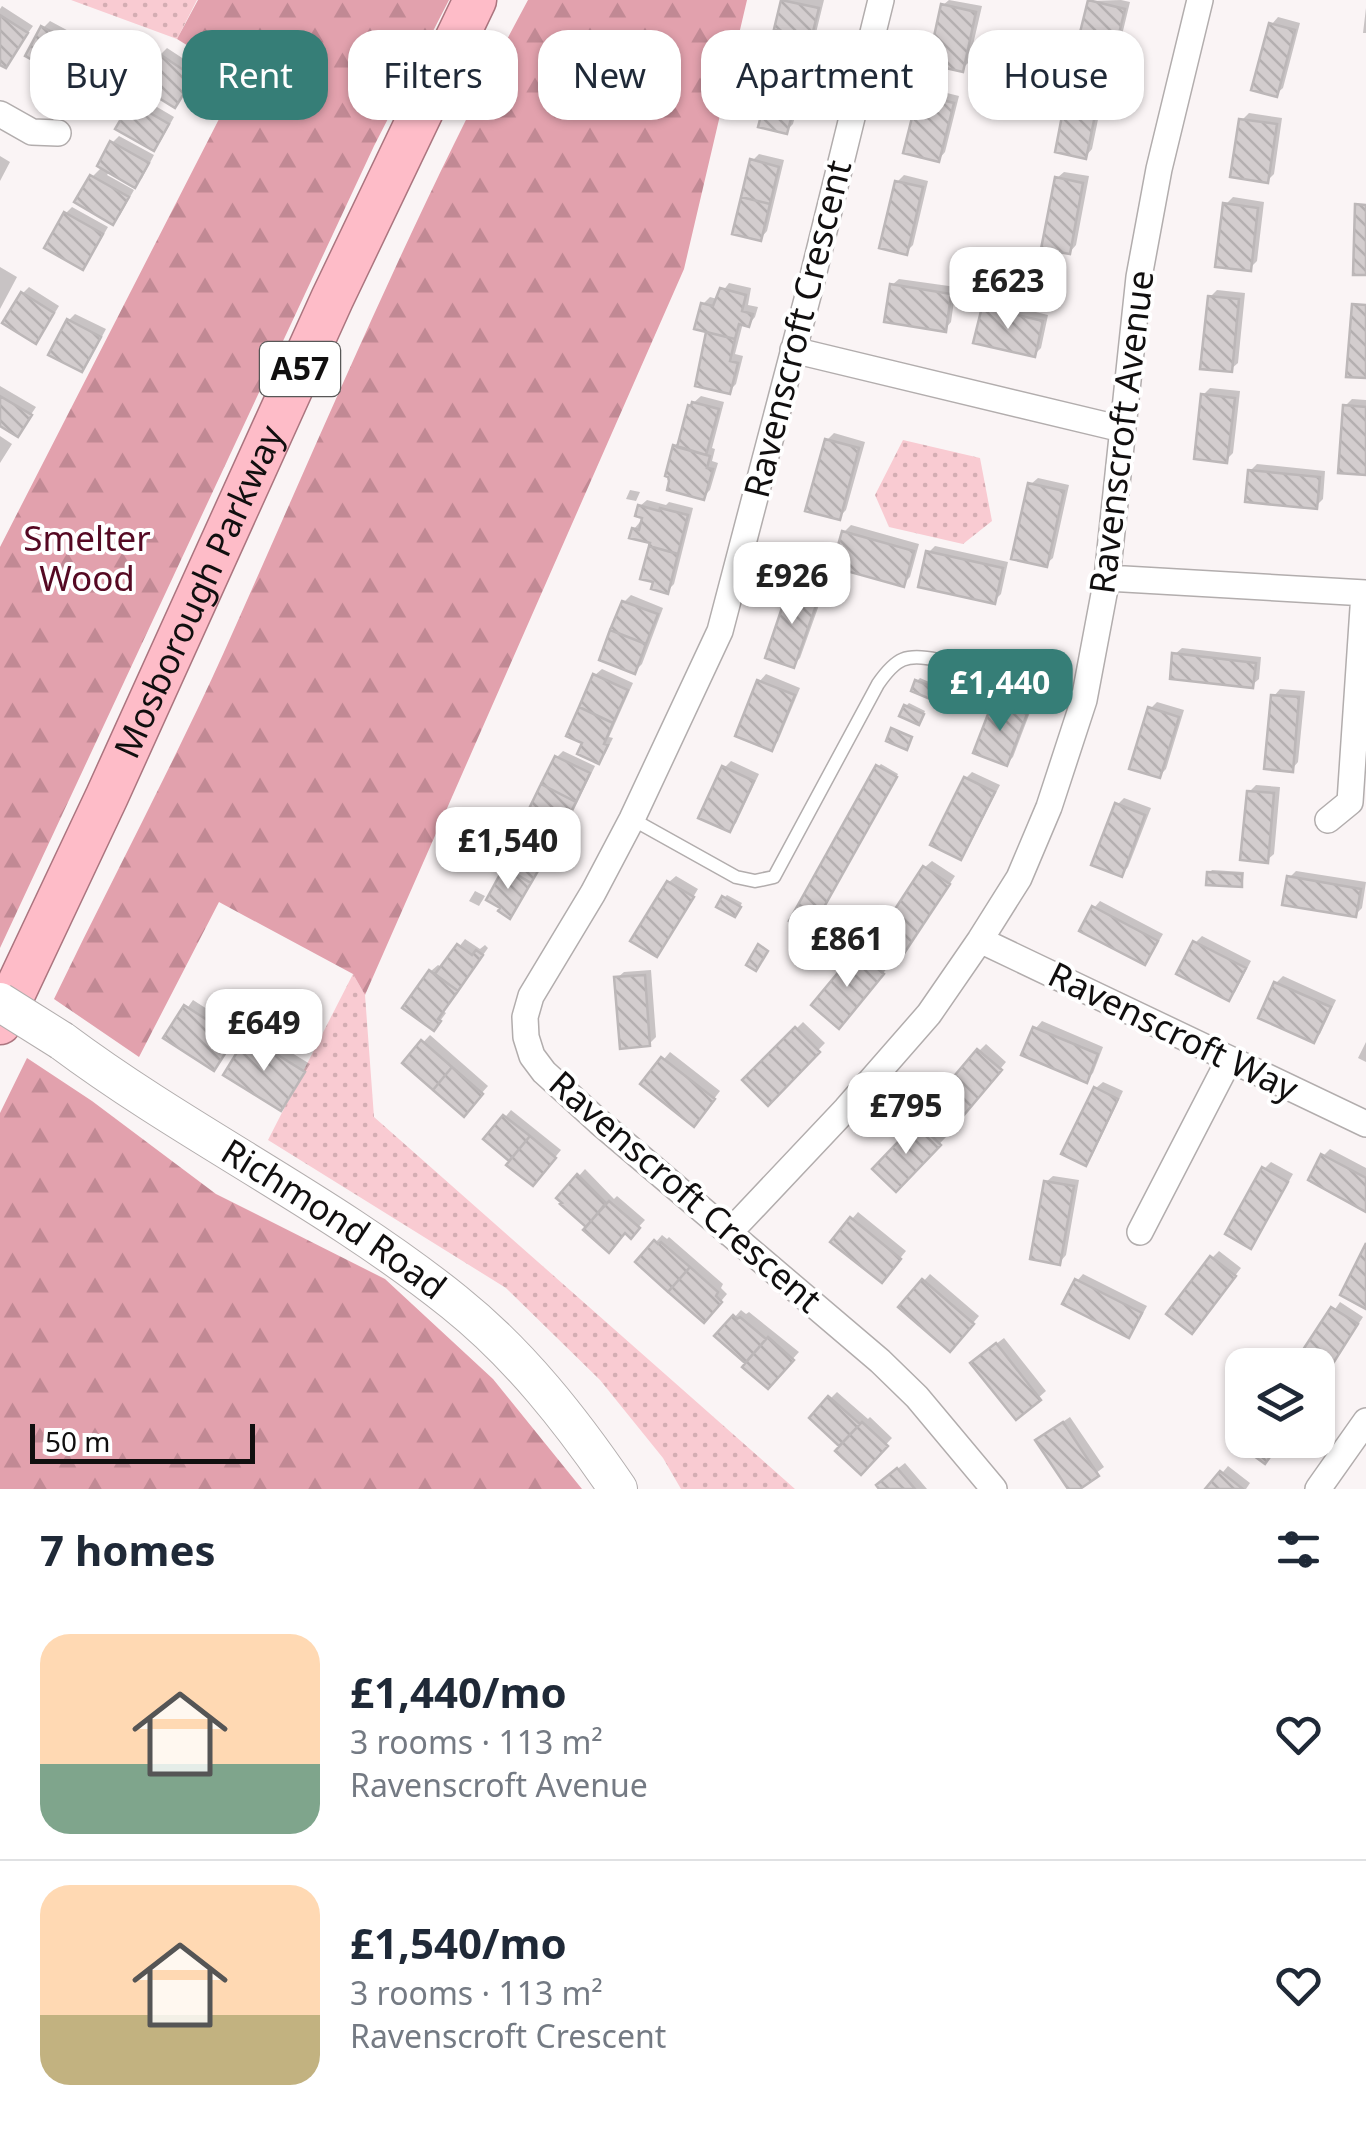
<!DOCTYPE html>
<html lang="en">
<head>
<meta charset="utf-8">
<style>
	:root { --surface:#fff; --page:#f2f2f3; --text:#1f2937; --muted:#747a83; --line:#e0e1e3; --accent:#367e77 }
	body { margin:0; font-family:"Noto Sans",sans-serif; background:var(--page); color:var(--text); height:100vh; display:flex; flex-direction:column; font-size:38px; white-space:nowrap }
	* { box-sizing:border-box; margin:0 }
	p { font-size:32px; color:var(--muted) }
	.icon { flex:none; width:55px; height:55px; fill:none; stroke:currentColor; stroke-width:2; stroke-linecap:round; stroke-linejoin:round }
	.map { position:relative; height:1489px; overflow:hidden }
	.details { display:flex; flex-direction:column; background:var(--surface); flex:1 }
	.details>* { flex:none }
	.top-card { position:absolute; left:30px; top:30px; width:1308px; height:90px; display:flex; gap:20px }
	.controls { position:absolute; left:1225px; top:1348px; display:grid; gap:20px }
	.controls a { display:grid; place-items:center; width:110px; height:110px; border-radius:20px; background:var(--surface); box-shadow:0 2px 8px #0004; font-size:50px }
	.scale { position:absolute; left:30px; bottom:25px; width:225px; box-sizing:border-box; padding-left:10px; border:5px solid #110f0f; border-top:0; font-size:28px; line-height:35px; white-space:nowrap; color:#110f0f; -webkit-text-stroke:8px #fff; paint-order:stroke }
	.price { position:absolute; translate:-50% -85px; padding:0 22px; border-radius:20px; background:#fff; color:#222; font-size:32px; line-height:65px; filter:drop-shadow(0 2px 5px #0008) }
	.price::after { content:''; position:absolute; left:50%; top:60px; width:30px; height:22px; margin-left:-15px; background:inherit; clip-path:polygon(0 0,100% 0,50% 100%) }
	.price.current { background:var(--accent); color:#fff }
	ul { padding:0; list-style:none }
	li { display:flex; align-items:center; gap:30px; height:250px; padding:0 40px }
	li+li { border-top:2px solid var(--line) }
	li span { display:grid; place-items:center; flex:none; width:280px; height:200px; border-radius:30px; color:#555 }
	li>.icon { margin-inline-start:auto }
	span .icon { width:120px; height:120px; fill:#fffc; stroke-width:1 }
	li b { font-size:42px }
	h2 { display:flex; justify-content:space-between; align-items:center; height:120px; padding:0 40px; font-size:42px }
	.chip { padding:0 35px; border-radius:30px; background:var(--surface); box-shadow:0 2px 8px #0004; font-size:35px; line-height:90px }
	.chip.current { background:var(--accent); color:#fff }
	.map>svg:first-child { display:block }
	.grass { fill:url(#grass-dots) }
	.forest { fill:url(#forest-firs) }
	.shadow { fill:#0003 }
	.building { fill:url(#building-back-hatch); stroke:#bcb7b8; stroke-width:2.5 }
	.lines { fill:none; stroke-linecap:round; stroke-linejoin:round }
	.service-casing { stroke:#b2adad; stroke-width:15 }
	.minor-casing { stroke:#b2adad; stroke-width:28 }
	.secondary-casing { stroke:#b2adad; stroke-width:40 }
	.trunk-casing { stroke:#ab757f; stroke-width:45 }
	.service { stroke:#fff; stroke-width:12 }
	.minor { stroke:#fff; stroke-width:25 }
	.secondary { stroke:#fff; stroke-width:38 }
	.trunk { stroke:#febcc8; stroke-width:42 }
	.secondary-bridge-casing { stroke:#b2adad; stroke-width:40; stroke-linecap:butt }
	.secondary-bridge { stroke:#fff; stroke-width:38 }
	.labels { text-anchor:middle; stroke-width:8; stroke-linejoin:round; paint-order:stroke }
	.shield { fill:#fff; stroke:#585757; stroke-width:2.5 }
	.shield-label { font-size:32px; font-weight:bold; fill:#110f0f }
	.street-label { font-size:35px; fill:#110f0f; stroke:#fff }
	.park-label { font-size:35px; fill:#550923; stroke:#fff }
</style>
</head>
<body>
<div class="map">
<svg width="1366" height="1489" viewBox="0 0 1366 1489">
	<defs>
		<pattern id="grass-dots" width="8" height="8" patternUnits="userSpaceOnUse" patternTransform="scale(2.5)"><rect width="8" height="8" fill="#f9cbd2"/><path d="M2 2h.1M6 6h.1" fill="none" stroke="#d4adb3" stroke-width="1.8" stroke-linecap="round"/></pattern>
		<pattern id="forest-firs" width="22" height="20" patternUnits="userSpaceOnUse" patternTransform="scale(2.5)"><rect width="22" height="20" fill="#e2a1ad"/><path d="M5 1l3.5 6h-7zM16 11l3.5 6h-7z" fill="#c18994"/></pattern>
		<pattern id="building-back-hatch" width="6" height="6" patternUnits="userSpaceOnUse" patternTransform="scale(2.5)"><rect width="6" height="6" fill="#d3cdce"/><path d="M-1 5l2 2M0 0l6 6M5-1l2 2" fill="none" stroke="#b4afb0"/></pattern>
	</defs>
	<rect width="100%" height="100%" fill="#faf4f5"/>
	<path class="grass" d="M71 0H197L177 39Z
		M903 440 980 458 992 521 963 544 889 527 875 495Z
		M353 974 365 995 374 1117 795 1489H681L663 1458 600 1380 506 1288 268 1140Z"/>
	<path class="forest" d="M198 0H449L374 146 0 948V547L240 78 177 39Z
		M528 0H747L684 269 365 995 353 974 219 902 139 1057 54 999C110 883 171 769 224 652 322 433 414 211 528 0Z
		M27 1058 92 1101 216 1194 385 1279 493 1379 582 1489H0V1113Z"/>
	<path class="shadow" d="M783 0H824L815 37 808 44 802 34 777 28Z
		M949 0 982 6 969 62 962 69 943 5Z
		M1121 0 1130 2 1115 64 1108 71 1090 1Z
		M2 6 33 26 5 65 0 62V9Z
		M1366 8V33H1363Z
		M1278 17 1300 23 1283 88 1276 94 1272 24Z
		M50 21 91 43 76 71 69 77 43 28Z
		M167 48 199 69 181 98 160 55Z
		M785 51 810 57 793 124 786 131 778 58Z
		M1076 85 1104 90 1092 149 1086 156 1069 92Z
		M927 88 959 96 945 152 939 159 920 95Z
		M140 97 174 117 160 142 153 148 133 104Z
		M1249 113 1282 118 1274 174 1267 181 1242 120Z
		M119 136 154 155 142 178 135 184 110 171 107 175 134 190 120 215 113 222 92 177 102 167 112 143Z
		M759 154 784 160 767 231 761 238 752 161Z
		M0 156 10 162 0 181Z
		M1064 172 1089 176 1076 245 1070 252 1057 178Z
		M904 175 928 181 913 245 906 252 897 182Z
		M1233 197 1264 202 1257 261 1250 268 1226 204Z
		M72 207 108 227 89 260 83 267 66 213Z
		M0 267 17 277 0 309Z
		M899 279 956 287 951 322 945 329 892 285Z
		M729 283 751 288 748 305 758 307 755 317 749 324 743 323 735 354 743 356 736 384 729 391 698 384 709 331 703 304 710 297 717 299Z
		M29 287 59 306 42 334 35 340 22 294Z
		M1217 290 1245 293 1238 363 1231 369 1210 297Z
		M991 301 1048 315 1041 348 1034 355 984 308Z
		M75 314 106 329 88 363 82 369 69 320Z
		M0 386 36 407 18 434 0 424Z
		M1210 388 1240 391 1233 453 1226 460 1203 395Z
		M701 396 724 402 712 448 715 449 712 461 718 463 710 490 703 497 675 447 681 441 690 406Z
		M1352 399 1366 400V472L1345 406Z
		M834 433 865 442 846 510 839 517 827 440Z
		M0 436 12 444 0 463Z
		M1257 464 1325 471 1323 499 1316 506 1250 471Z
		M1038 478 1069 485 1053 558 1046 564 1031 484Z
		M630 490 640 492 636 501 626 499Z
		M647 500 666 505 669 502 693 508 674 584 667 591 653 541 634 529 645 516 640 506Z
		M851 525 919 544 910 577 903 584 844 532Z
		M935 546 1008 562 1001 594 994 601 928 553Z
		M798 582 824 591 800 658 793 665 791 589Z
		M631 595 663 608 642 664 635 671 624 602Z
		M1182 648 1261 657 1259 679 1252 685 1175 654Z
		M602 669 633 683 609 737 613 738 605 754 599 761 595 675Z
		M766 674 800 688 778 741 772 748 760 681Z
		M920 678 936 685 932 693 917 681Z
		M1280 689 1305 691 1298 762 1292 769 1274 696Z
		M1002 696 1032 707 1013 757 1007 763 995 702Z
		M1157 702 1184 710 1166 769 1159 776 1150 709Z
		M909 703 925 711 921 720 906 706Z
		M563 751 595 766 566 826 557 835 559 836 516 909 510 915 508 867 491 857 505 837 520 846 536 823 548 830 557 757Z
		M731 761 759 774 736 823 729 829 724 768Z
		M881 764 898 774 812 927 878 767Z
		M972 772 1000 785 967 850 960 857 966 778Z
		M1256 785 1280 787 1274 854 1267 860 1249 792Z
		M1124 798 1151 808 1128 867 1122 874 1117 805Z
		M932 861 955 876 905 951 925 867Z
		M1212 870 1244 872 1243 881 1241 884 1209 873Z
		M1296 871 1366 882 1362 908 1356 914 1289 878Z
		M676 876 698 889 663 947 669 882Z
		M475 891 485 896 479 906 469 901Z
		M727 895 742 903 737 912 724 898Z
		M1100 901 1163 934 1151 955 1145 962 1094 908Z
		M1202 936 1251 961 1235 992 1229 998 1195 943Z
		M465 939 480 949 485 945 488 948 443 1011 446 1013 440 1021 405 1007 431 971 438 965 443 968Z
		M864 946 889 966 845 1019 857 953Z
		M651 970 656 1037 649 1044 617 978 624 972Z
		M1283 976 1336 1000 1320 1034 1313 1040 1276 983Z
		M193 1000 240 1030 214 1068 166 1038Z
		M1042 1021 1103 1047 1093 1073 1086 1080 1025 1054 1036 1028Z
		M803 1022 825 1043 768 1102 745 1080Z
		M256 1031 310 1064 287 1101 249 1037Z
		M430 1035 488 1086 464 1113 405 1062Z
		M1366 1042V1062L1358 1058Z
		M986 1044 1006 1062 964 1112 979 1051Z
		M670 1052 720 1091 700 1117 643 1084Z
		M1103 1082 1123 1091 1092 1156 1085 1163 1096 1088Z
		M511 1110 561 1150 539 1177 513 1161 487 1139Z
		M925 1117 946 1137 896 1189 876 1169Z
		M1330 1149 1366 1168V1209L1323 1156Z
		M1271 1162 1293 1174 1257 1239 1251 1246 1264 1169Z
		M585 1169 614 1199 617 1196 645 1220 631 1235 625 1230 589 1227 560 1198Z
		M1053 1176 1079 1180 1066 1255 1060 1262 1046 1182Z
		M858 1212 906 1251 888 1273 852 1219Z
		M662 1235 667 1239 669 1237 723 1284 721 1288 727 1294 711 1313 656 1242Z
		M1219 1251 1241 1268 1198 1324 1212 1258Z
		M930 1274 979 1316 957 1342 901 1307Z
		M1083 1274 1147 1306 1135 1328 1129 1335 1077 1281Z
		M1340 1302 1363 1317 1326 1374 1320 1381 1318 1379V1365H1296Z
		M741 1310 746 1314 749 1312 799 1352 768 1386 749 1363 718 1336Z
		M1004 1338 1046 1391 1016 1417 980 1356Z
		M837 1392 868 1419 870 1417 892 1438 861 1471 843 1446 812 1417Z
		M1070 1417 1104 1467 1075 1489H1071L1045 1434Z
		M905 1463 927 1489H883L886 1478Z
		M1228 1466 1250 1483 1246 1489H1209Z"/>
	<path class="building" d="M781 0 819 8 809 47 797 44 799 36 774 29Z
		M1088 0 1125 9 1109 74 1072 65Z
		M941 4 976 12 963 72 928 64Z
		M0 15 28 33 6 68 0 65Z
		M1269 23 1295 30 1277 97 1251 90Z
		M41 26 86 50 70 80 25 56Z
		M158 53 194 77 175 108 138 85Z
		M776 56 805 64 796 99 767 92Z
		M1067 90 1099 96 1086 159 1055 152Z
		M767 92 796 99 787 134 758 127Z
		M918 94 954 103 939 162 903 153Z
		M131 102 169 124 154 151 115 129Z
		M1239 119 1277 124 1268 183 1230 177Z
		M110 141 149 163 135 188 97 166Z
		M750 159 779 167 770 204 741 197Z
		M90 175 129 197 113 225 74 202Z
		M1055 177 1083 183 1070 254 1041 249Z
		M895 181 923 187 907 255 879 248Z
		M741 197 770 204 761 241 732 234Z
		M1223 203 1258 208 1251 271 1215 267Z
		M1355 204 1366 205V275H1353Z
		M64 212 103 234 83 270 44 248Z
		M890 284 951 294 946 332 884 322Z
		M720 288 746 295 742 311 753 314 749 327 739 324 735 339 694 329 701 303 713 306Z
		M21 292 54 313 36 344 2 323Z
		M1208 296 1239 299 1232 372 1200 369Z
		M1352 304 1366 305V378L1346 377Z
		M982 307 1043 321 1035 357 973 343Z
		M67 319 101 337 82 372 48 355Z
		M706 332 735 339 730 361 738 363 730 394 695 386Z
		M1201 394 1235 398 1227 463 1194 459Z
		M0 396 32 415 18 437 0 426Z
		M692 402 719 409 706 455 677 447 688 405 691 406Z
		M1343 405 1366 407V475L1338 473Z
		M825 439 859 448 840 520 805 511Z
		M673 445 710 456 707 468 713 469 704 500 667 490 669 481 668 477 665 476Z
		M1248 470 1320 477 1317 509 1245 502Z
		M1028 483 1064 491 1047 567 1011 559Z
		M638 505 659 511 660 508 688 515 678 554 649 546 650 543 629 538 632 528 639 530 642 518 635 516Z
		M842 531 914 551 904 587 832 567Z
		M649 546 678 554 668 594 651 589 653 582 640 579Z
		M926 551 1003 568 995 604 918 587Z
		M789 587 819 597 794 668 765 658Z
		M622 601 658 614 646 644 610 630Z
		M610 630 646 644 635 674 599 660Z
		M1172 653 1256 663 1253 688 1170 679Z
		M593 674 628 690 613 723 579 707Z
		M757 680 795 695 772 751 735 736Z
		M915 680 935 688 930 699 911 691Z
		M1271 695 1299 697 1293 772 1264 769Z
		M993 701 1027 714 1007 766 973 753Z
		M904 705 924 714 919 725 899 716Z
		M579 707 613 723 604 744 608 745 599 764 577 754 582 743 566 736Z
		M1148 707 1179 717 1160 778 1129 769Z
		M891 728 912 737 907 750 886 741Z
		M555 756 590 773 576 802 541 784Z
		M876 765 897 777 810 932 789 921Z
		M722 766 754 781 730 832 698 818Z
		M964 777 995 792 961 860 930 845Z
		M541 784 576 802 559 835 546 829 549 823 527 813Z
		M1247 791 1274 793 1268 863 1240 860Z
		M1115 803 1145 815 1122 877 1091 865Z
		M527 828 554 843 531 883 487 858 496 843 513 852Z
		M923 866 950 884 899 961 873 943Z
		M504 867 531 883 510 919 498 911 500 908 486 900Z
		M1207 872 1242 874V887L1206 885Z
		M1287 876 1361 889 1356 917 1282 905Z
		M667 881 694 897 657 957 630 941Z
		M722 896 741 907 735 917 716 907Z
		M1092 906 1158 941 1145 965 1079 931Z
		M1193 941 1246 968 1229 1001 1176 974Z
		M457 944 472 955 476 950 483 955 458 991 435 974Z
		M758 944 768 951 756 971 746 965Z
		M856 951 884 974 839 1029 811 1005Z
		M429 970 458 991 438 1019 441 1021 434 1031 402 1008Z
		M645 975 650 1046 620 1049 614 977Z
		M1274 982 1331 1007 1314 1043 1258 1018Z
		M184 1005 235 1038 214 1071 163 1038Z
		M795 1027 820 1052 768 1106 742 1080Z
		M1033 1027 1098 1054 1087 1083 1021 1055Z
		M247 1036 305 1072 281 1111 223 1075Z
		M421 1040 452 1067 433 1090 402 1063Z
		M977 1049 1002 1070 958 1122 933 1101Z
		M661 1057 715 1099 694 1127 640 1084Z
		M452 1067 483 1094 464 1117 433 1090Z
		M1094 1087 1118 1099 1086 1166 1061 1154Z
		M503 1115 530 1136 509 1161 483 1139Z
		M917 1122 941 1145 896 1192 872 1169Z
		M530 1136 556 1158 533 1186 506 1165Z
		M1321 1154 1366 1178V1212L1308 1180Z
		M1262 1167 1288 1182 1251 1249 1225 1234Z
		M577 1174 606 1203 586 1227 560 1204 562 1203 556 1198Z
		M1044 1181 1074 1186 1060 1265 1030 1259Z
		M609 1201 640 1228 631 1239 625 1233 609 1253 583 1230Z
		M850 1217 901 1259 882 1283 830 1242Z
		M654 1240 658 1244 661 1242 690 1267 668 1292 635 1262Z
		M1366 1243V1309L1340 1295Z
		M1210 1256 1236 1276 1192 1334 1166 1314Z
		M690 1267 718 1292 716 1296 722 1302 704 1323 668 1292Z
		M922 1279 974 1324 950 1352 898 1307Z
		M1075 1279 1142 1313 1129 1338 1062 1304Z
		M1331 1307 1358 1324 1320 1384 1318 1382V1365H1293Z
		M733 1315 737 1319 740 1317 766 1339 745 1363 714 1336Z
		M768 1337 794 1360 768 1389 742 1367Z
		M996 1343 1041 1400 1016 1420 970 1363Z
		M828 1396 860 1424 839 1446 809 1418Z
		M862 1422 888 1446 861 1475 835 1451Z
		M1063 1422 1099 1476 1080 1489H1068L1035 1440Z
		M1243 1440H1282L1265 1464 1239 1445Z
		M897 1468 915 1489H879L876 1485Z
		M1220 1471 1243 1489H1205Z"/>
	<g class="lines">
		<g class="service-casing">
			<path id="service" d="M632 819 736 877 755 881 774 877 878 684C896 658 906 653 938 660L1084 700"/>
		</g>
		<g class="minor-casing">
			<path id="minor" d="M881 0 810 288 720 631 632 819 593 893 531 996 525 1017 526 1037 532 1056 544 1072 599 1122 880 1361 917 1397 994 1489
				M0 114 32 132 58 133
				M793 350 1122 429
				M1107 578 1366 593
				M1328 820 1350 802 1364 593
				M980 940 1366 1124
				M1140 1232 1229 1060
				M729 1233 846 1109 929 1014 980 940 1019 878 1049 807 1084 700 1107 578 1139 277 1159 169 1200 0
				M1318 1489 1366 1421"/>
		</g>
		<g class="secondary-casing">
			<g id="secondary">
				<path id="s1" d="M62 1041C188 1135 331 1203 454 1302 519 1354 571 1420 618 1489"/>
			</g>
		</g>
		<g class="trunk-casing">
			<g id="trunk">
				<path id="s2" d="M0 1023 107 796 332 299 475 0"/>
			</g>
		</g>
		<use href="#service" class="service"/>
		<use href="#minor" class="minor"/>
		<use href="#secondary" class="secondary"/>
		<use href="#trunk" class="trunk"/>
		<g class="secondary-bridge-casing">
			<path id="secondary-bridge" d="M0 1002 62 1041"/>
		</g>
		<use href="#secondary-bridge" class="secondary-bridge"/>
	</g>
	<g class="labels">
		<rect class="shield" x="260" y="342" width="80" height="54" rx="8"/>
		<g class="shield-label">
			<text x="300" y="380">A57</text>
		</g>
		<g class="street-label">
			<text transform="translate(798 329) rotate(-76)" y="12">Ravenscroft Crescent</text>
			<text transform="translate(1122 432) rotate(-83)" y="12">Ravenscroft Avenue</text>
			<text dy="12" stroke="none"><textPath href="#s2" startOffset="475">Mosborough Parkway</textPath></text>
			<text transform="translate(1173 1032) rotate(26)" y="12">Ravenscroft Way</text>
			<text transform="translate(685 1192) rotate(41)" y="12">Ravenscroft Crescent</text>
			<text dy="12" stroke="none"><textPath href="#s1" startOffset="325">Richmond Road</textPath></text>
		</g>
		<g class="park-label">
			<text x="87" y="551">Smelter<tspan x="87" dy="40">Wood</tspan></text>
		</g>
	</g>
</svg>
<div class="controls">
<a><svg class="icon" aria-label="layers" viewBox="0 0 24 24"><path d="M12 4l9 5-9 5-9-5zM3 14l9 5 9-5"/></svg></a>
</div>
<div class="scale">50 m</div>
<b class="price" style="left:1008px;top:332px">£623</b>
<b class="price" style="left:792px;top:627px">£926</b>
<b class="price current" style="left:1000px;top:734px">£1,440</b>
<b class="price" style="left:508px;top:892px">£1,540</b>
<b class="price" style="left:847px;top:990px">£861</b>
<b class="price" style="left:264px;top:1074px">£649</b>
<b class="price" style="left:906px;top:1157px">£795</b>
<div class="top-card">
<a class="chip">Buy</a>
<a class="chip current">Rent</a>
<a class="chip">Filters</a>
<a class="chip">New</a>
<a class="chip">Apartment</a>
<a class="chip">House</a>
</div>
</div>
<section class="details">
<h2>7 homes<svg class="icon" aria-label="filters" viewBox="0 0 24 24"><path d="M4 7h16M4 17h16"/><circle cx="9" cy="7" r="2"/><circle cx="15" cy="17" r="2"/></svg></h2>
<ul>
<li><span style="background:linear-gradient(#ffd9b3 65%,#7fa58c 0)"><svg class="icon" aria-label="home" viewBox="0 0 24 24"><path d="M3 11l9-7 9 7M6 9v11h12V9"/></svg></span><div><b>£1,440/mo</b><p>3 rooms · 113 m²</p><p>Ravenscroft Avenue</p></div><svg class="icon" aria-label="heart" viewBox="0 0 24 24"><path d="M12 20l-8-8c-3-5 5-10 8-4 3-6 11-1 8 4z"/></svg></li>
<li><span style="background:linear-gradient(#ffd9b3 65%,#c2b280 0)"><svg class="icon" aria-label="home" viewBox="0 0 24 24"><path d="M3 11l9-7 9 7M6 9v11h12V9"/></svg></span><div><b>£1,540/mo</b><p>3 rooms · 113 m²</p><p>Ravenscroft Crescent</p></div><svg class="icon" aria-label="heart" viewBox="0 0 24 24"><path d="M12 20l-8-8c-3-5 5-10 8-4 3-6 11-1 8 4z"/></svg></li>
</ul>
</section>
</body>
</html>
